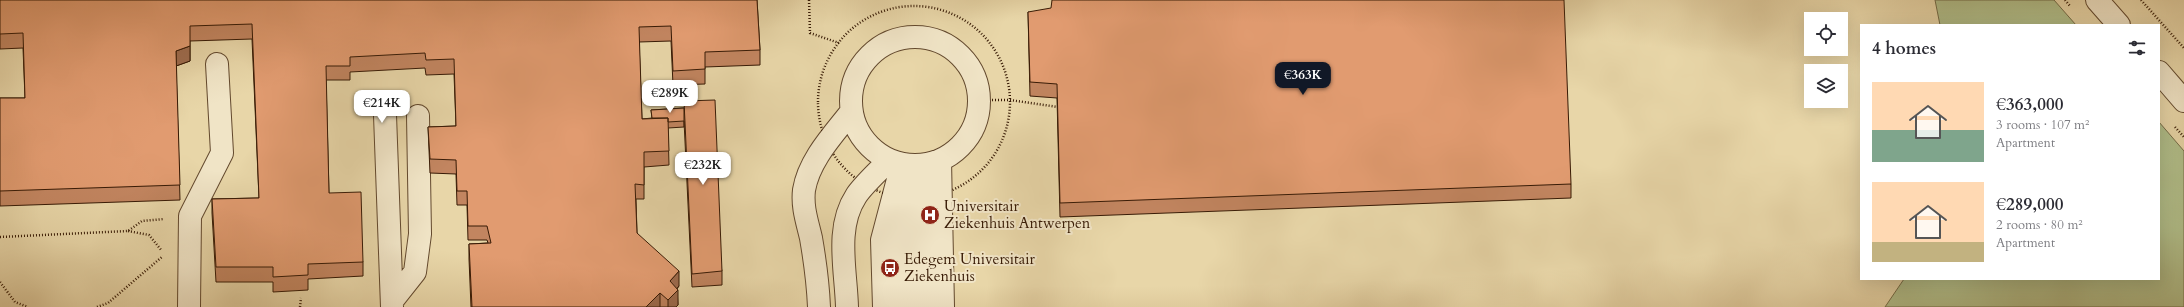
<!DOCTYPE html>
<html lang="en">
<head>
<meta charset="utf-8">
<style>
	:root { --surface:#fff; --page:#f2f2f3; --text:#2b2b33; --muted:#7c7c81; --accent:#111827 }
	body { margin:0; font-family:Cardo,serif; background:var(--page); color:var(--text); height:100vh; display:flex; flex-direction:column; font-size:15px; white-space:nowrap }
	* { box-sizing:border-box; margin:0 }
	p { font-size:13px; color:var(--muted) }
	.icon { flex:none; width:22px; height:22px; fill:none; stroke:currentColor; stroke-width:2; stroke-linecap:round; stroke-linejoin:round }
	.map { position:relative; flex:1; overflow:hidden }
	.sheet { position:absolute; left:1860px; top:24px; width:300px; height:256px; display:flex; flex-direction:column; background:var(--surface); border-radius:0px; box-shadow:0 4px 16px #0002 }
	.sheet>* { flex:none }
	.tools { position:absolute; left:1804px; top:12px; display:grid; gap:8px }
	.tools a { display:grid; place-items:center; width:44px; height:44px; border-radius:0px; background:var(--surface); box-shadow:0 4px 16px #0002; font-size:20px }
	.price { position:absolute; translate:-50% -34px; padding:0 9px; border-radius:8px; background:#fff; color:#222; font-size:13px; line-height:26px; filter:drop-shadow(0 1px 2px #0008) }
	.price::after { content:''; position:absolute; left:50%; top:24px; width:12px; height:9px; margin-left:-6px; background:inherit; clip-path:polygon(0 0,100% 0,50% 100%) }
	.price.current { background:var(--accent); color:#fff }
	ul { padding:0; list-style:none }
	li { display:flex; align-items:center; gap:12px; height:100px; padding:0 12px }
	li span { display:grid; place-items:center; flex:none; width:112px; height:80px; border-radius:0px; color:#555 }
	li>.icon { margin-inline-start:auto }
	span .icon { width:48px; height:48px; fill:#fffc; stroke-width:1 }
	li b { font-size:17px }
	h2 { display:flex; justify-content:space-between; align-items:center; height:48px; padding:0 12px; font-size:17px }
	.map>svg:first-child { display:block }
	.green { fill:#b1bf8b; stroke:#746c48 }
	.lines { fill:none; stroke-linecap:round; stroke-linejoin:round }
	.minor-casing { stroke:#63492e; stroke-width:24 }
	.path { stroke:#371a05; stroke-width:2.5; stroke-dasharray:1 2; stroke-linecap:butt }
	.minor { stroke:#f0e4c6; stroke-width:22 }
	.wall { fill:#c28560; stroke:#371a05 }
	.shaded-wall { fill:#9e6c4e; stroke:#371a05 }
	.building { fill:#e19b70; stroke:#371a05 }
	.labels { text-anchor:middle; stroke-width:4; stroke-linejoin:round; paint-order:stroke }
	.poi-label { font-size:15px; fill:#371a05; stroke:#f0e4c6; text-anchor:start }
</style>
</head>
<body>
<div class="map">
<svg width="2184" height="307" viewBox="0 0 2184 307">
	<rect width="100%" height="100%" fill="#e8d6a8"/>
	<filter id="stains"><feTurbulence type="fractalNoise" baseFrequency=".005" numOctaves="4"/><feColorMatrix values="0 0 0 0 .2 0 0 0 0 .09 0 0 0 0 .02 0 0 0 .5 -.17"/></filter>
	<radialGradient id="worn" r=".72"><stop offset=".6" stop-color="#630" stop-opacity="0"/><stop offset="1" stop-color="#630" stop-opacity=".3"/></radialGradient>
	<path class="green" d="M1935 0H2054L2076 25H1940Z
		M2159 122 2184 151V307H1885L1904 279H2159Z"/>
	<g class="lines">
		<g class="minor-casing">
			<path id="minor" d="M2097 0 2119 25
				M851 101a64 64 0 1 1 128 0a64 64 0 1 1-128 0Z
				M2159 72 2184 101
				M385 115 392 307
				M940 160 943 307
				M392 301 415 272 420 234 418 116
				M189 307 190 216 222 153 217 64
				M819 307C818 284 815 261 811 238 807 221 802 207 804 190 809 160 833 135 851 112
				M847 307C846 270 835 228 856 196 863 185 880 170 889 160
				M884 307 882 240 902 164
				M903 307V229L914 171
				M923 307 921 234 927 164"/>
		</g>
		<path class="path" d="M809 0 810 33 839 43
			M2065 0 2070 6
			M2141 0 2184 48
			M818 102a96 96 0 1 1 192 0a96 96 0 1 1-192 0Z
			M980 100H1010L1058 107
			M2175 127 2184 137
			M128 231 149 235 162 251
			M0 237 128 231 142 221 164 219
			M0 282 15 302 28 307
			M97 307 108 303 163 256
			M300 307 301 298"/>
		<use href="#minor" class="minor"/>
	</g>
	<path class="wall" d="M0 0H757L760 50V65L705 67V84L673 85 671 41 639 42 642 119 652 118 651 110 684 108 722 271V285L692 287 684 121V127L668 128 669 165 644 167V199H636L637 233 679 286 677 289 678 305 676 307H471L469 259V244L488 243 487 240H468L467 205H457L456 174 430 173 428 127 456 126 454 74 426 75 425 68 350 72V80H326L329 193 363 262V276L308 279V290L273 292V282H216L212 213V199L259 198 252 39 190 41V61L176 66 180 200 0 206V98H25L23 48 0 49Z
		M1028 12 1571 184V198L1060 217 1057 98 1030 96Z"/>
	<path class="shaded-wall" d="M190 46V61L176 66V51Z
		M679 271V286L670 296V281Z
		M678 290V305L676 307H668V300Z
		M660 293V307H646Z"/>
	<path class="building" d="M0 0H757L760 50 705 52V69L673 71 671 26 639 27 642 119 668 118 669 151 644 152V185L635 184 637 233 679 271 670 281 678 290 668 300 660 293 646 307H472L469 244 491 243 487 226H468L467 191H457L456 160 430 159 428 127 456 126 454 59 426 60 425 53 350 57V66H326L329 193 361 192 363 262 308 264V275L273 277V267H216L212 199 259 198 252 24 190 26V46L176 51 180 185 0 191V98H25L23 33 0 34Z
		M1052 0H1564L1571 184 1060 203 1057 84 1030 82 1028 12 1051 8Z
		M715 100 722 271 692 274 684 101Z
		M684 108V121L668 122V118H652L651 110Z"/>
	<defs>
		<g id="hospital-disc" transform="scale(1)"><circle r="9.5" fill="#8f2418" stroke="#f0e4c6"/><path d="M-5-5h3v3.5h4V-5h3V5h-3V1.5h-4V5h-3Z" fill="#fff"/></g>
		<g id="bus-disc" transform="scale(1)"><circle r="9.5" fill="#8f2418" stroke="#f0e4c6"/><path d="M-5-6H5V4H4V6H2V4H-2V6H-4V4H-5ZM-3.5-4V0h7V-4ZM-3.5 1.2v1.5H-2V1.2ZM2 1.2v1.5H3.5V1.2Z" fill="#fff"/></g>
	</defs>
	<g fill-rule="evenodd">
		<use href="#hospital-disc" x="930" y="215"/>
		<use href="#bus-disc" x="890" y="268"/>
	</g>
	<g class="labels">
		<g class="poi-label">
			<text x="944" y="211">Universitair<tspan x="944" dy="17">Ziekenhuis Antwerpen</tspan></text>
			<text x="904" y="264">Edegem Universitair<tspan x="904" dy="17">Ziekenhuis</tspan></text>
		</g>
	</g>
	<rect width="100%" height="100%" filter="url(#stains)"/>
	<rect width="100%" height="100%" fill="url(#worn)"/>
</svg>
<div class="tools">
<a><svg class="icon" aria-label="locate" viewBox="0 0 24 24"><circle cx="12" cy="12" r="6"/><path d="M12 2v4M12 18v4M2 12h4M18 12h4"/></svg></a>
<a><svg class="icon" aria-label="layers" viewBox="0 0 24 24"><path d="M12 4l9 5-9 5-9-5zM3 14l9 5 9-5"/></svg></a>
</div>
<b class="price current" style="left:1303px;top:96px">€363K</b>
<b class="price" style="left:670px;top:114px">€289K</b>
<b class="price" style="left:382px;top:124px">€214K</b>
<b class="price" style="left:703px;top:186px">€232K</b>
<section class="sheet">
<h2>4 homes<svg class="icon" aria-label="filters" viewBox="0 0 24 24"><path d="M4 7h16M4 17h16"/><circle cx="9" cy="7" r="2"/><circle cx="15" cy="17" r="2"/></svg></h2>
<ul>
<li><span style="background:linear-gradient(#ffd9b3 60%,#7fa58c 0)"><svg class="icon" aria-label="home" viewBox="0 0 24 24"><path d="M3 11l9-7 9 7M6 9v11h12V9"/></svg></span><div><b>€363,000</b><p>3 rooms · 107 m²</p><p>Apartment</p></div></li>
<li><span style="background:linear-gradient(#ffd9b3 75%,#c2b280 0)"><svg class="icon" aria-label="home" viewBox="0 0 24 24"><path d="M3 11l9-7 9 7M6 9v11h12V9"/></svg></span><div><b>€289,000</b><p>2 rooms · 80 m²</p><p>Apartment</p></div></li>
</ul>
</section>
</div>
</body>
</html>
